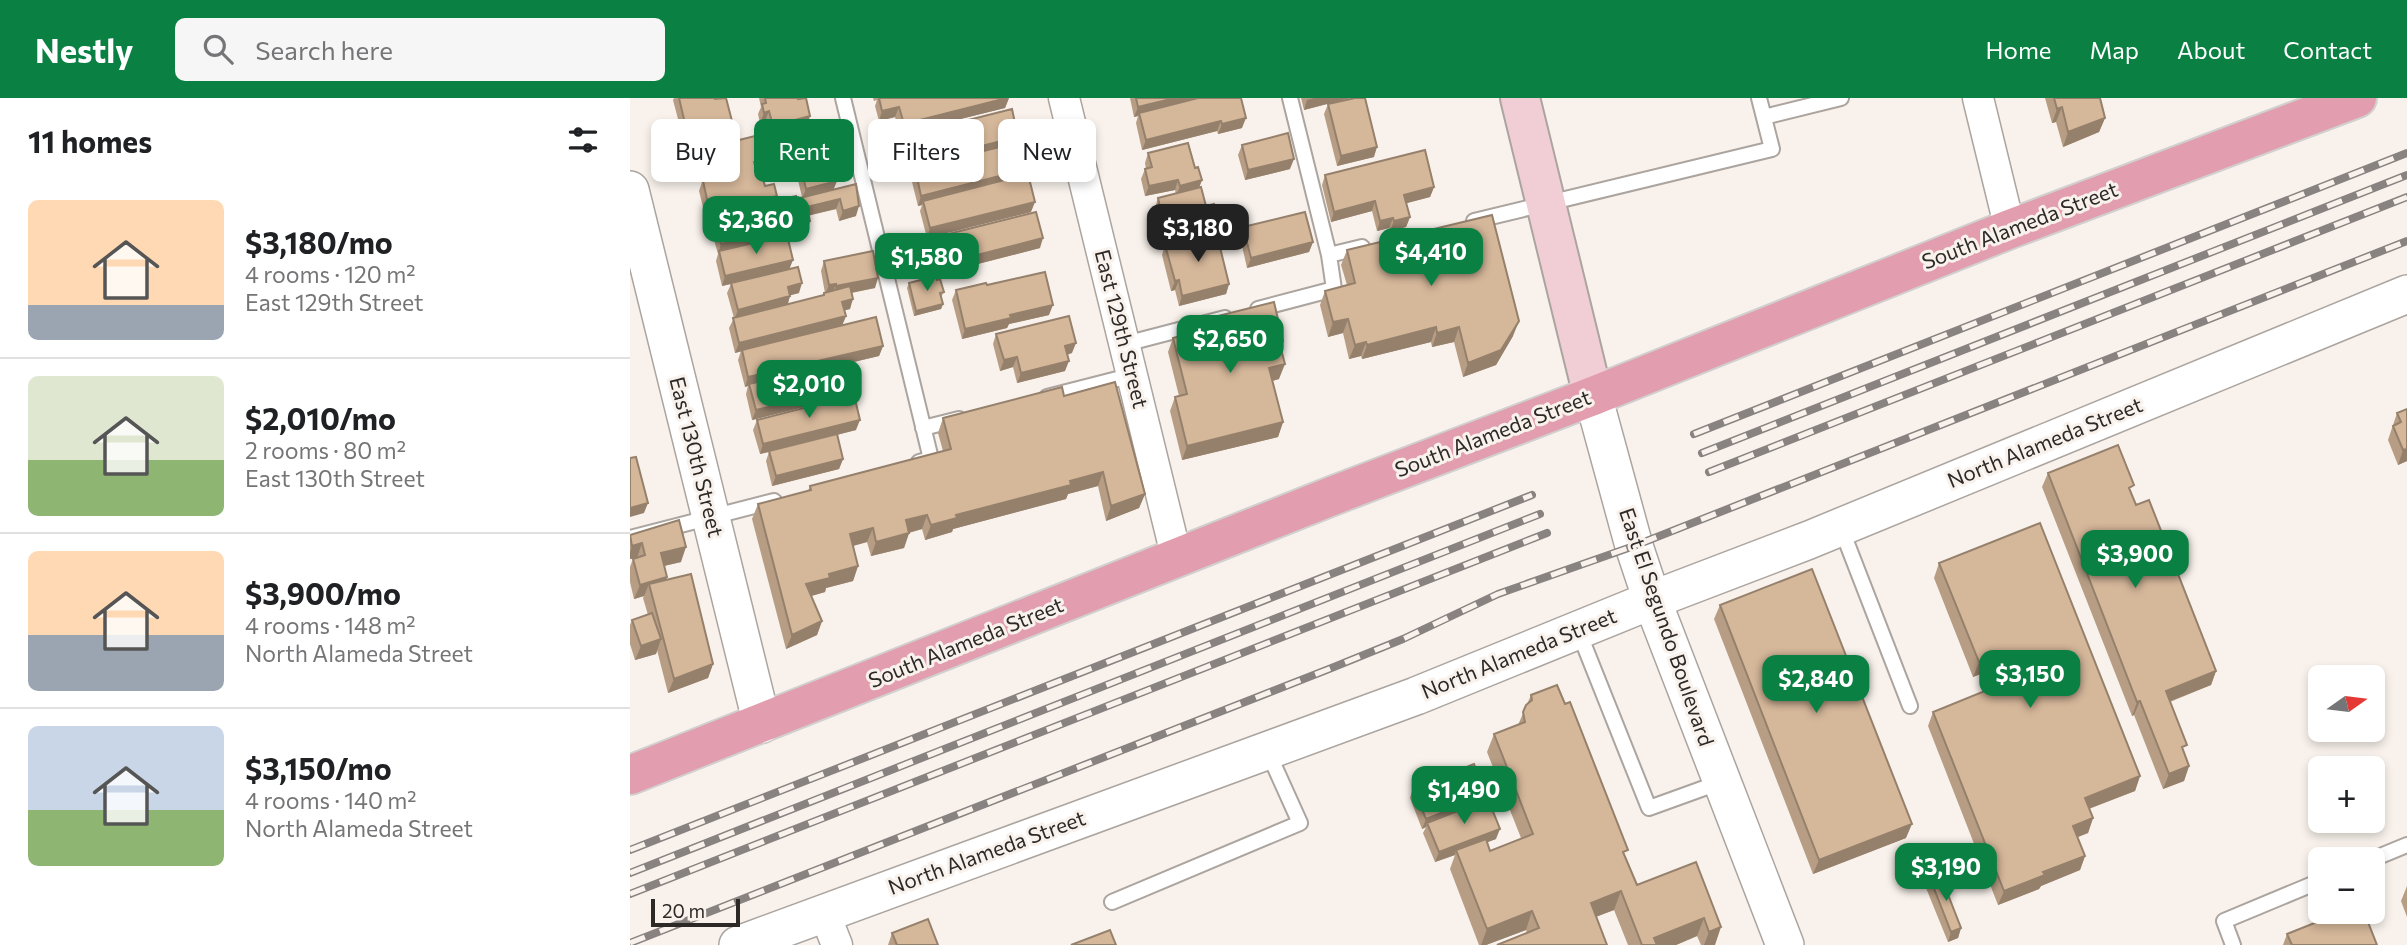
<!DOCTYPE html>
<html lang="en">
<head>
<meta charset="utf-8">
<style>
	:root { --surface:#fff; --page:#f6f6f6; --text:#202124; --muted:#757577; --line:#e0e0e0; --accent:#0b8043 }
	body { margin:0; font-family:Commissioner,sans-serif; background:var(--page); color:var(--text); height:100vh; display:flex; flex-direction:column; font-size:26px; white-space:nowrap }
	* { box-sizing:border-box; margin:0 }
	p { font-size:23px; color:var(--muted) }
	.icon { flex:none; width:38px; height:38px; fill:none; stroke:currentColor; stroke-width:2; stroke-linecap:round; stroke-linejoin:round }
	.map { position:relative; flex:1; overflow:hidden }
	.drawer { display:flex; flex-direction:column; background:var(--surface); width:630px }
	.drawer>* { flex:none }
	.hud { position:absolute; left:21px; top:21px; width:665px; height:63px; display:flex; gap:14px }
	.needle { width:46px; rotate:76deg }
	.tools { position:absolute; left:1678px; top:567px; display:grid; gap:14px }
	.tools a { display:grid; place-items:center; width:77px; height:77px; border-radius:10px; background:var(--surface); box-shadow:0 4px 10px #0003; font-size:35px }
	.scale { position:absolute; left:21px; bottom:18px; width:89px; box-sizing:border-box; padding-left:7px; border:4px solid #2c2927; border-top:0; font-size:19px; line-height:24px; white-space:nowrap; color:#2c2927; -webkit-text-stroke:5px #f9f2ec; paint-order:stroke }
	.price { position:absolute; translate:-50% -60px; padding:0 16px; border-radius:14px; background:var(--accent); color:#fff; font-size:23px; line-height:46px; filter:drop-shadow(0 2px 4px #0008) }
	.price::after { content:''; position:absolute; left:50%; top:42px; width:21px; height:16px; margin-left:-10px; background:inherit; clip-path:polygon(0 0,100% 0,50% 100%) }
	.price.current { background:#222; color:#fff }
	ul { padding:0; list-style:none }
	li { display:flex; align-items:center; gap:21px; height:175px; padding:0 28px }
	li+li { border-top:2px solid var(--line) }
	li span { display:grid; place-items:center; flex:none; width:196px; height:140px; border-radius:10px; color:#555 }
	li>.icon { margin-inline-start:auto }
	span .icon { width:84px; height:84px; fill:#fffc; stroke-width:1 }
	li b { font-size:30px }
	h2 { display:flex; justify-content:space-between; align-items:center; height:84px; padding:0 28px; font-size:30px }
	.pill { padding:0 24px; border-radius:10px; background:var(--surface); box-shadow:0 4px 10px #0003; font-size:24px; line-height:63px }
	.pill.current { background:var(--accent); color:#fff }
	header { display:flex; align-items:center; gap:42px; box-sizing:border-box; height:98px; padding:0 35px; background:var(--accent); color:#fff }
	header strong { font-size:33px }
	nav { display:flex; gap:38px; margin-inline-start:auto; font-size:24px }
	.search { width:490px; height:63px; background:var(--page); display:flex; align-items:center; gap:18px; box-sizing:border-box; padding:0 24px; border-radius:10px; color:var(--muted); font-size:26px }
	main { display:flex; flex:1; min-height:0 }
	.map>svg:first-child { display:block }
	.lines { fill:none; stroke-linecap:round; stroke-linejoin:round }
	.service-casing { stroke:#aba49f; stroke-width:18 }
	.minor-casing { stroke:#aba49f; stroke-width:33 }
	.tertiary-casing { stroke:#aba49f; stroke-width:40 }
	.secondary-casing { stroke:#aba49f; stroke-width:42 }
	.primary-casing { stroke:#d1d0cf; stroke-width:42 }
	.service { stroke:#fff; stroke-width:14 }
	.minor { stroke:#fff; stroke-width:30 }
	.tertiary { stroke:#fff; stroke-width:37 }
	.secondary { stroke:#f1ced6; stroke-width:38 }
	.primary { stroke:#e29dae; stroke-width:38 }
	.rail-casing { stroke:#888380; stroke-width:8 }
	.rail { stroke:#f9f2ec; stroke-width:5; stroke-dasharray:16; stroke-linecap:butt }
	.wall { fill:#b79d84; fill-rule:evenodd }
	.shaded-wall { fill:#95806c }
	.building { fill:#d5b79a; stroke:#95806c; stroke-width:2 }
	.labels { text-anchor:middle; stroke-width:6; stroke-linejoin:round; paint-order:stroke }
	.street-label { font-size:21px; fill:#2c2927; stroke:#f9f2ec }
</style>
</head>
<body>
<header>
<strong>Nestly</strong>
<div class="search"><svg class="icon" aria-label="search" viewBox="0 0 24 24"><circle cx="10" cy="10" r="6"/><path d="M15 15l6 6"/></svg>Search here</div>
<nav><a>Home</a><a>Map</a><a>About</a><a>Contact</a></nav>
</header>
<main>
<section class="drawer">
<h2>11 homes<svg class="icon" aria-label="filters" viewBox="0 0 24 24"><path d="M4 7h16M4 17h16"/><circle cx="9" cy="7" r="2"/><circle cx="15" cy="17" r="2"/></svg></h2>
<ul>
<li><span style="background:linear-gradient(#ffd9b3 75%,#9aa5b1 0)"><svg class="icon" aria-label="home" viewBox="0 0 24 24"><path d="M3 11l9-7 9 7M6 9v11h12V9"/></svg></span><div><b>$3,180/mo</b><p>4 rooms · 120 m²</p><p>East 129th Street</p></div></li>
<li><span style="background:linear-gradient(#dfe7d0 60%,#8fb573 0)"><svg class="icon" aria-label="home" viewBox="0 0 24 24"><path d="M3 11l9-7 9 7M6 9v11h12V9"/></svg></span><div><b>$2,010/mo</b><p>2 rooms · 80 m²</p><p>East 130th Street</p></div></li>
<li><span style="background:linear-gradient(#ffd9b3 60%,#9aa5b1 0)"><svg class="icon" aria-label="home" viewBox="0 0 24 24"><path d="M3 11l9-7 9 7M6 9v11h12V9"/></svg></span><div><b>$3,900/mo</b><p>4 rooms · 148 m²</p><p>North Alameda Street</p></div></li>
<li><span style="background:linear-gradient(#c9d6e8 60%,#8fb573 0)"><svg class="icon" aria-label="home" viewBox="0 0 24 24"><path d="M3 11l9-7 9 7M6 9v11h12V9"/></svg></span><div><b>$3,150/mo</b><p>4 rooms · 140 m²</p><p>North Alameda Street</p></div></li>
</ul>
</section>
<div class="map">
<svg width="1777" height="847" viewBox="0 0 1777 847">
	<rect width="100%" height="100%" fill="#f9f2ec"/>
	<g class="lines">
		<g class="service-casing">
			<path id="service" d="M213 0 301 361 289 364
				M1134 19 1211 0
				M844 123 1142 51 1129 0
				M699 157 732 149
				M628 211 704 191 699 157 660 0
				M495 246 595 220
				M417 299 503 277
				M293 330 329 321
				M1211 430 1280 608
				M0 440 144 403
				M948 532 1019 710 1091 684
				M1743 761 1777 747
				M482 804 670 725 638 654
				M1603 847 1594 823 1690 783"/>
		</g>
		<g class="minor-casing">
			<path id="minor" d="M434 0 547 461
				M1348 0 1380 131
				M194 814 207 847"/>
		</g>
		<g class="tertiary-casing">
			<path id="tertiary" d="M0 92 132 626
				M963 298 1004 448 1022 502 1155 847
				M108 847 786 598 1022 502 1179 442 1777 196"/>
		</g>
		<g class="secondary-casing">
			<path id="secondary" d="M890 0 963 298"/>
		</g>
		<g class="primary-casing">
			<path id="primary" d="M0 677 702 398 963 298 1380 131 1727 0"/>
		</g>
		<use href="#service" class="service"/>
		<use href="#minor" class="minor"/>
		<use href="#tertiary" class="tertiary"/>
		<use href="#secondary" class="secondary"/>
		<use href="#primary" class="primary"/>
		<g class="rail-casing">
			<path id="rail" d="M1064 336 1777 55
				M1072 355 1777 77
				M1079 374 1777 99
				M0 752 902 397
				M0 775 910 416
				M0 796 917 435
				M0 845 699 571 773 541 868 496 1004 448 1777 143"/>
		</g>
		<use href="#rail" class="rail"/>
	</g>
	<path class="wall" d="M44 0H85L98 33 54 44 43 2Z
		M129 0H168L177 28 150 35 151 66 126 72 135 88 147 98 146 103 172 99 161 53 165 43 226 118 209 123 206 111 179 117 177 133 161 137V139H158L160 171 169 195 160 197 158 206 193 197 195 195 191 173 194 163 245 190 222 195 220 211 214 212 216 218 212 227 253 248 249 258 207 268 209 300 122 322 116 296 118 288 115 289 108 262 111 253 105 255 99 230 104 220 97 195 101 186 92 188 86 163 88 156 81 131 84 123 77 125 69 93 72 84 71 80 75 70 100 64 98 54 101 44 138 35 135 23 130 25 128 16 131 9ZM143 108 142 113 143 118H140L138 109Z
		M243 0H379L375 10 270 36 265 19 249 23 245 8 247 2 244 3Z
		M500 0H611L612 30 588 36 587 33 512 52 506 25 508 18 504 19Z
		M671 0H720L674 12Z
		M1415 0H1470L1475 20 1469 34 1433 49 1426 24 1422 25Z
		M698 6 744 59 707 68 694 16Z
		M388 39 386 45 397 71 394 77 401 114 297 140 290 113 292 107 288 108 281 80 283 74 262 79 256 52 259 42Z
		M612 47 660 71 615 82 608 57Z
		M518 55 565 70 572 82 569 90 576 108 588 121 584 131 534 144 531 134 526 135 522 120 528 100 546 96 545 92 515 98 511 81 515 71H516L515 65Z
		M695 77 804 89 800 99 776 105 780 119 776 129 760 133 759 130 747 133 742 113 701 124 692 87Z
		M613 129 683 144 679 154 617 170 610 139Z
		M302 140 410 150 305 177 298 150Z
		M535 147 599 186 596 196 549 208 545 192 541 193 532 157Z
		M717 152 883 238 866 267 833 279 824 244 802 249 801 244 732 261 731 258 719 261 713 235 698 239 690 207 695 193 717 187 711 167Z
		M307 182 314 194 311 199 313 206 311 211 284 218 277 190 279 185Z
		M326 192 419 217 379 226 377 230 332 241 322 202Z
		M580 220 651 250 649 281 642 283 653 324 648 339 552 362 540 313 545 299 549 298 538 254 543 240 576 232Z
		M366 236 442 255 437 257 435 273 387 285 383 269 370 273 363 246Z
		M434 298 515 396 509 410 476 423 468 388 438 396 436 401 323 431 322 434 295 442 292 431 279 435 274 450 241 458 237 444 223 448 228 468 223 483 196 490 195 494 181 498 192 523 187 537 156 551 122 421 128 406 178 393 180 388 313 353 308 335 313 320Z
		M1777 311V363L1768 367 1758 342 1767 315Z
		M127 322 226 332 207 337 213 361 209 371 142 388 136 363 139 354 130 356 123 332Z
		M1418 375 1501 396 1506 407 1586 573 1581 587 1540 604 1554 655 1559 668 1554 683 1533 691 1504 617 1502 618 1412 389Z
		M0 437 51 464 34 468 37 479 36 482 83 566 78 580 38 595 27 552 26 556 5 562 0 546V527L2 522 18 517 13 500 14 498 4 501 0 484V469L3 461 7 460 0 461Z
		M1309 465 1510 678 1505 693 1459 711 1463 720 1458 735 1447 739 1455 758 1450 772 1411 788 1409 791 1368 807 1298 628 1303 614 1372 586 1366 570 1343 579 1304 480Z
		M1090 507 1276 740 1183 776 1084 521Z
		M901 597 996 760 1007 787 1066 764 1085 847H1071L1067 838 1046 847H998L984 812 966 819 897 835 896 832 856 847H849L820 771 825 757 805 764 793 735 796 729 792 731 780 700 783 690 856 697 854 703 866 741 857 744 860 753 891 740 857 654 864 636 888 627Z
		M1300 780 1331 830 1328 840 1318 844 1296 790Z
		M1777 788V819L1771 803Z
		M262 835 308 847H258Z
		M1657 836 1747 847H1653Z"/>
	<path class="shaded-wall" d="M379 0 375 10 270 36 274 26Z
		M545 0H580L509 15 508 18 504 19 508 9Z
		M684 0H720L674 12 677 2Z
		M269 9 265 19 249 23 252 13Z
		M1432 9 1426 24 1422 25 1427 11Z
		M139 13 135 23 130 25 134 15Z
		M180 18 177 28 139 38 143 28Z
		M616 20 612 30 588 36 592 26Z
		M1475 20 1469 34 1433 49 1438 34Z
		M102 23 98 33 54 44 57 34Z
		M591 23 587 33 512 52 516 42Z
		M388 39 384 49 285 70 283 74 262 79 266 69Z
		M747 49 744 59 707 68 711 58Z
		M155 56 151 66 120 74 124 64Z
		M664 61 660 71 615 82 618 72Z
		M397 71 393 81 293 103 292 107 288 108 291 98Z
		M548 82 545 92 515 98 519 88Z
		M572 82 568 92 546 98 550 88Z
		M207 83 203 93 172 101 176 91Z
		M804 89 800 99 770 107 774 97Z
		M147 98 143 108 85 123V121L84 123 77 125 80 115Z
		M210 101 206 111 173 119 177 109Z
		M745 103 742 113 701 124 704 114Z
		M405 104 401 114 297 140 300 130Z
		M229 108 226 118 209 123 213 113Z
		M780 119 776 129 760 133 764 123Z
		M763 120 759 130 747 133 750 123Z
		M588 121 584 131 534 144 537 134Z
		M180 123 177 133 161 137V139L90 156 89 153 88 156 91 146Z
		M535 124 531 134 526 135 529 125Z
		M413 140 410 150 305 177 308 167Z
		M683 144 679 154 617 170 621 160Z
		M163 162 159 172 92 188 95 178Z
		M248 180 245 190 203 198 206 188Z
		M549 182 545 192 541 193 545 183Z
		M172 185 169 195 154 199 158 189Z
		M206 186 202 196 195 197 199 187Z
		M599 186 596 196 549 208 552 198Z
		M160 198 157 208 104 222 108 212Z
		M223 201 220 211 209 214 212 204Z
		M313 206 311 211 284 218 286 213Z
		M423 207 419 217 379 226 377 230 332 241 335 231 380 217Z
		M216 218 212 228 105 255 109 245Z
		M718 221 713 235 698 239 703 224Z
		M889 223 883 238 866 267 833 279 838 265Z
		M806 229 801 244 732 261 737 247Z
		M829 229 824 244 802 249 807 235Z
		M736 244 731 258 719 261 725 247Z
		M446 245 442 255 431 258 435 248Z
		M253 248 249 258 120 288 119 286 118 288 115 289 118 279Z
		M387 259 383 269 370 273 374 262Z
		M439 263 435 273 387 285 391 275Z
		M655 266 649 281 634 285 639 270Z
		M213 290 209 300 122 322 126 312Z
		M230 322 226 332 130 356 133 346Z
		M653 324 648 339 552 362 557 348Z
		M1777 351V363L1768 367 1773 352Z
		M213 361 209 371 142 388 146 378Z
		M473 374 468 388 438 396 436 401 323 431 322 434 295 442 301 427 326 417 440 383Z
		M515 396 509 410 476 423 481 408Z
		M18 405 14 415 0 419V410Z
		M297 417 292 431 270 437 276 422Z
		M243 430 237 444 215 450 220 436Z
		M279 435 274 450 241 458 246 444Z
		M12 445 7 460 0 461V454L2 448Z
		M56 449 51 464 25 470 31 455Z
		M228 468 223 483 196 490 195 494 171 501 176 486 199 476Z
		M37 479 31 494 19 486 14 498 4 501 10 487Z
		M192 523 187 537 156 551 162 537Z
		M31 541 26 556 5 562 11 548Z
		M1371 555 1366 570 1343 579 1349 564Z
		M83 566 78 580 38 595 44 581Z
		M1586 573 1581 587 1530 607 1536 593Z
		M1510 603 1504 617 1502 618 1507 604Z
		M1559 668 1554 683 1533 691 1539 676Z
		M1510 678 1505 693 1450 714 1455 700Z
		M856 697 853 707 797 725 796 729 792 731 796 721Z
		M1463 720 1458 735 1438 743 1443 728Z
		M1282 726 1276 740 1183 776 1189 762Z
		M870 731 866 741 827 756 826 752 825 757 805 764 809 754Z
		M1455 758 1450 772 1411 788 1409 791 1368 807 1374 793 1413 774Z
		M991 793 984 812 954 823 961 805Z
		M902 813 896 832 856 847H851L857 831Z
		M1074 820 1067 838 1046 847H1021L1024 840Z
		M1091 829 1085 847H1074L1079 834Z
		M1331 830 1328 840 1318 844 1321 834Z"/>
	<path class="building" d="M49 0H85V1L96 0 102 23 57 34Z
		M135 0H168V1L176 0 180 18 143 28 139 13 134 15 132 6 136 5Z
		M249 0H377L274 26 269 9 252 13Z
		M506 0H545L508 9Z
		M568 0H611L616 20 592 26 591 23 516 42 509 15Z
		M725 0H735L747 49 711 58 698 6Z
		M1424 0H1470L1475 20 1438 34 1432 9 1427 11Z
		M382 11 388 39 266 69 259 42Z
		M149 32 155 56 124 64 127 75 131 74 135 88 144 86 147 98 80 115 73 83 78 82 75 70 106 62 101 44Z
		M658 35 664 61 618 72 612 47Z
		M192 36 194 44 198 43 207 83 176 91 165 43Z
		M390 44 397 71 291 98 285 70Z
		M558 45 565 70 568 69 572 82 550 88 548 82 519 88 515 71 522 69 518 55Z
		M795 52 804 89 774 97 780 119 764 123 763 120 750 123 745 103 704 114 695 77Z
		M398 76 405 104 300 130 293 103Z
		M226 86 229 108 213 113 210 101 177 109 180 123 164 127V129L91 146 85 121 137 108 140 118 149 116 145 103 166 98V101Z
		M571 89 576 108 584 106 588 121 537 134 535 124 529 125 526 110 530 109 528 100Z
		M406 114 413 140 308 167 302 140Z
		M675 114 683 144 621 160 613 129Z
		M862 117 889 223 871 252 838 265 829 229 807 235 806 229 737 247 736 244 725 247 718 221 703 224 695 193 725 185 717 152Z
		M586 133 599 186 552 198 549 182 545 183 535 147Z
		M157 137 163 162 95 178 89 153Z
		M243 153 248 180 206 188V186L199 187 194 163Z
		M168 169 172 185 158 189 160 198 108 212 101 185Z
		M415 174 423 207 380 217 381 220 335 231 326 192 356 185 357 187Z
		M306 178 307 182 310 181 314 194 310 195 313 206 286 213 279 185Z
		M220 188 223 201 212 204 216 218 109 245 103 220 194 197V195Z
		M644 204 653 243 649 244 655 266 639 270 653 324 557 348 545 299 557 296 543 240 582 230 580 220Z
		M439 218 446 245 435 248 439 263 391 275 387 259 374 262 366 236Z
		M246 219 253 248 118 279 112 252Z
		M206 265 213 290 126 312 119 286Z
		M485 284 515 396 481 408 473 374 440 383 441 387 326 417 327 420 301 427 297 417 276 422 279 435 246 444 243 430 220 436 228 468 199 476 200 480 176 486 192 523 162 537 128 406 181 392 180 388 321 351 313 320 432 289 434 298Z
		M224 297 230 322 133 346 127 322Z
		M1777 311V351L1773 352 1763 328 1771 324 1767 315Z
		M207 336 213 361 146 378 139 353Z
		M1488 347 1504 387 1499 390 1506 407 1519 402 1586 573 1536 593 1557 647 1552 649 1559 668 1539 676 1510 603 1507 604 1418 375Z
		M6 359 18 405 0 410V360Z
		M49 422 56 449 31 455 37 479 10 487 3 461 15 457 12 445 2 448 0 437Z
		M1410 425 1510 678 1455 700 1463 720 1443 728 1455 758 1413 774 1415 777 1374 793 1303 614 1382 582 1371 555 1349 564 1309 465Z
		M1182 471 1282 726 1189 762 1090 507Z
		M61 476 83 566 44 581 19 486Z
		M22 515 31 541 11 548 2 522Z
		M927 587 935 606 940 604 998 752 993 754 1007 787 1066 764 1091 829 1079 834 1074 820 1024 840 1027 847H1012L991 793 961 805 977 847H867L909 830 902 813 857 831 826 752 856 741 860 753 903 736 864 636 895 624 893 614 896 607 902 602 901 597Z
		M844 666 856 697 796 721 783 690Z
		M858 701 870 731 809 754 797 725Z
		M1310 776 1331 830 1321 834 1300 780Z
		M1712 814H1734L1747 847H1662L1657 836Z
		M298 821 308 847H267L262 835Z
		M480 832 486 847H441Z"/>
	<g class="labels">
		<g class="street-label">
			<text transform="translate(1390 128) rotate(-21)" y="7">South Alameda Street</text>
			<text transform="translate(491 231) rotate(76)" y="7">East 129th Street</text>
			<text transform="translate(863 336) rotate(-21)" y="7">South Alameda Street</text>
			<text transform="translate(1415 345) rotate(-22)" y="7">North Alameda Street</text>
			<text transform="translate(66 359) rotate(76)" y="7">East 130th Street</text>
			<text transform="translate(1036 529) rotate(71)" y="7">East El Segundo Boulevard</text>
			<text transform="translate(336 545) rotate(-22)" y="7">South Alameda Street</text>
			<text transform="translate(889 556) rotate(-22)" y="7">North Alameda Street</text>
			<text transform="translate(357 755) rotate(-20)" y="7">North Alameda Street</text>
		</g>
	</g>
</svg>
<div class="tools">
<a><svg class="needle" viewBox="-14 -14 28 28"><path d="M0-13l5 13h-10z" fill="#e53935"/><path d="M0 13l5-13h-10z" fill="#757577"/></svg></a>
<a>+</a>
<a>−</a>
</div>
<div class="scale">20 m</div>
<b class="price" style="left:126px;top:158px">$2,360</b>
<b class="price current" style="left:568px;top:166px">$3,180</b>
<b class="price" style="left:801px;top:190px">$4,410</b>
<b class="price" style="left:297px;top:195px">$1,580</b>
<b class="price" style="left:600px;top:277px">$2,650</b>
<b class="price" style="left:179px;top:322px">$2,010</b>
<b class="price" style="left:1505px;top:492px">$3,900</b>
<b class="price" style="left:1400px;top:612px">$3,150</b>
<b class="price" style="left:1186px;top:617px">$2,840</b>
<b class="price" style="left:834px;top:728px">$1,490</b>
<b class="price" style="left:1316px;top:805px">$3,190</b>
<div class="hud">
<a class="pill">Buy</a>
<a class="pill current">Rent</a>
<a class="pill">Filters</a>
<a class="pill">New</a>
</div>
</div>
</main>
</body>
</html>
